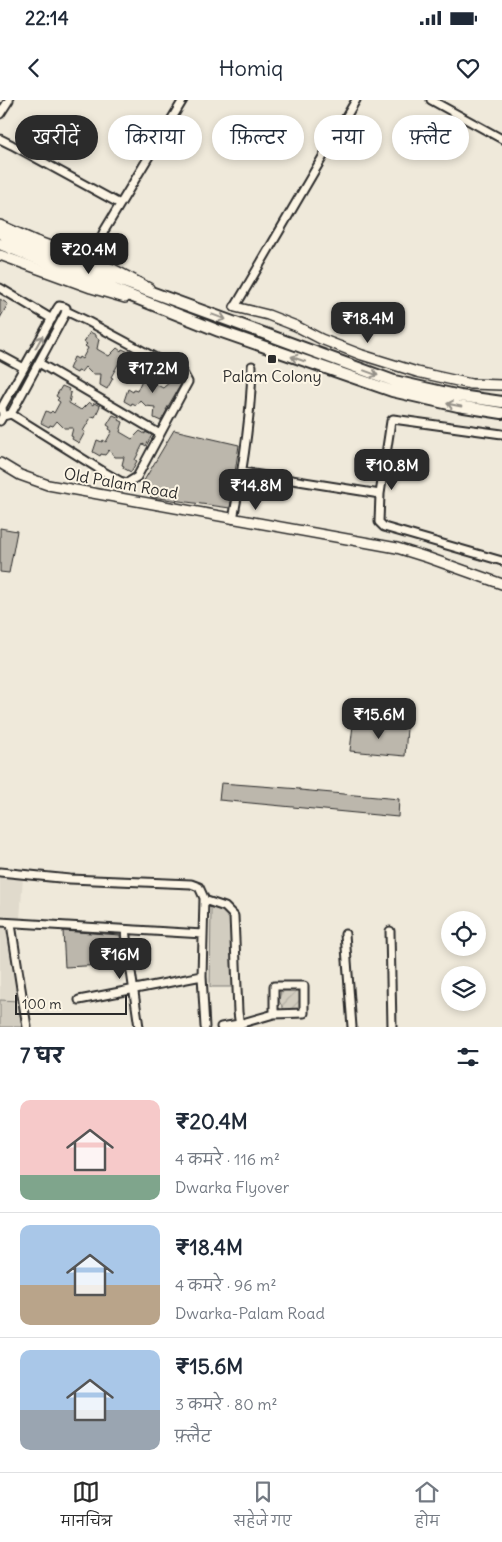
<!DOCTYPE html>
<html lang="hi">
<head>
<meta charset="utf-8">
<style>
	:root { --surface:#fff; --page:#f6f6f7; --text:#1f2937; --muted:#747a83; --line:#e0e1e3; --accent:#2b2b2b }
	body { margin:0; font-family:Delius,"Playpen Sans Deva",sans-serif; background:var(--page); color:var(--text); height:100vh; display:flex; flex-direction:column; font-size:19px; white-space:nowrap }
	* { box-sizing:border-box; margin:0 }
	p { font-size:16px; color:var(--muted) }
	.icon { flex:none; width:28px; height:28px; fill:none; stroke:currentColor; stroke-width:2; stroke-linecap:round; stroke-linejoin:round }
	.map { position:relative; height:927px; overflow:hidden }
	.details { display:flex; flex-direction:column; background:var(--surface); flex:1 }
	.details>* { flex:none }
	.guide { position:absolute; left:15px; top:15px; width:472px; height:45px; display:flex; gap:10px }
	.buttons { position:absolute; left:441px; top:811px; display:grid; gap:10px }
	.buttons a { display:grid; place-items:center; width:45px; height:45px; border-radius:50%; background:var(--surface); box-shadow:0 2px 8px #0003; font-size:25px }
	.scale { position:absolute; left:15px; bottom:12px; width:112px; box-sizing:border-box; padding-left:5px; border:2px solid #2b2b2b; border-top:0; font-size:14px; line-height:18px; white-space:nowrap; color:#2b2b2b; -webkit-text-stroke:4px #fcf5e5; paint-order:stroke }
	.price { position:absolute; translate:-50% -42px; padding:0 11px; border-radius:10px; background:var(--accent); color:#fff; font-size:16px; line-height:32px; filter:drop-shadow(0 1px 2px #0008) }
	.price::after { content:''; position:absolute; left:50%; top:30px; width:15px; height:11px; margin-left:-8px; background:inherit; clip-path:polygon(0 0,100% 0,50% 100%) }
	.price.current { background:#222; color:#fff }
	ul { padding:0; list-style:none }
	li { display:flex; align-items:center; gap:15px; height:125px; padding:0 20px }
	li+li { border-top:1px solid var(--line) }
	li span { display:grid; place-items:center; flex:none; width:140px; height:100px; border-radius:10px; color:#555 }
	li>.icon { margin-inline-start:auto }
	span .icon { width:60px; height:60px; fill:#fffc; stroke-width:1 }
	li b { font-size:21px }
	h2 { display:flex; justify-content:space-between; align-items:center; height:60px; padding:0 20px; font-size:21px }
	.tag { padding:0 18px; border-radius:22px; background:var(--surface); box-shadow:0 2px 8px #0003; font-size:18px; line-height:45px }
	.tag.current { background:var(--accent); color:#fff }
	.status { display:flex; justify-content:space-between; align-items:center; height:35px; padding:0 25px; background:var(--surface); direction:ltr }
	.status svg { height:14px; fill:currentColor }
	header { display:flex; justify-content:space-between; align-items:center; height:65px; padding:0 20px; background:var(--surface); font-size:22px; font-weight:600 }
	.dock { display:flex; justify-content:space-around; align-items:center; height:70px; border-top:1px solid var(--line); background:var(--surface); font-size:14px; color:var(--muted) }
	.dock a { display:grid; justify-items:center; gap:2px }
	.dock .current { color:var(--accent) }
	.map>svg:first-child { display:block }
	.built { fill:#e0dacc }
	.park { fill:#d2cdc0; stroke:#7e7c76 }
	.garden { fill:url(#garden-furrows); stroke:#7e7c76 }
	.building { fill:#bcb7ac; stroke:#2b2b2b }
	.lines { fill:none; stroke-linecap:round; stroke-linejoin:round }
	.minor-casing { stroke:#2b2b2b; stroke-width:11 }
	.tertiary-casing { stroke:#2b2b2b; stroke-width:12 }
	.primary-casing { stroke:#2b2b2b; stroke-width:14 }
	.minor { stroke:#fcf5e5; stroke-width:7 }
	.tertiary { stroke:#fcf5e5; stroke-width:9 }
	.primary { stroke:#fcf5e5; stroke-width:10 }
	.oneway { stroke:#949088 }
	.poi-dot { fill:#2b2b2b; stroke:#fcf5e5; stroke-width:2 }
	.labels { text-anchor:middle; stroke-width:4; stroke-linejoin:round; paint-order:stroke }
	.poi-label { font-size:16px; fill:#2b2b2b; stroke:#fcf5e5 }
	.street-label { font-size:16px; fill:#2b2b2b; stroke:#fcf5e5 }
</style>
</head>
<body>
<div class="status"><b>22:14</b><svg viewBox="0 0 49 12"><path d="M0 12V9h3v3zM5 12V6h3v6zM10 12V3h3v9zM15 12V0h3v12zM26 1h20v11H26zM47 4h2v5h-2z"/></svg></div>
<header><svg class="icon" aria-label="back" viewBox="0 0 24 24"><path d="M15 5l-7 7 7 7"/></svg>Homiq<svg class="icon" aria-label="heart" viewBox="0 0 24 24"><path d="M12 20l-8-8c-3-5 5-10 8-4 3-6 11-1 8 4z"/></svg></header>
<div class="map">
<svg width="502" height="927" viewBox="0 0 502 927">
	<defs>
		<pattern id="garden-furrows" width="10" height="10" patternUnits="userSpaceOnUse" patternTransform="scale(1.25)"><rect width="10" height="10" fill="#d2cdc0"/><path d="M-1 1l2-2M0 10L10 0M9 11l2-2" fill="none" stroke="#b4b0a5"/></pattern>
	</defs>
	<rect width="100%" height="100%" fill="#efe9da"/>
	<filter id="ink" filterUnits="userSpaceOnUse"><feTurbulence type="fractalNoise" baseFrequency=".02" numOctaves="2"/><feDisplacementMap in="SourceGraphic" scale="10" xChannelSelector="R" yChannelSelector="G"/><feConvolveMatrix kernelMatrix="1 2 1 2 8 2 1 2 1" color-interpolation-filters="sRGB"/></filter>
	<g filter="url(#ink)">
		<path class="built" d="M0 775 23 777 20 819 0 815Z
			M0 825 8 826 18 901 0 900Z"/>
		<path class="park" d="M211 805C220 807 226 811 233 817L236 887H210Z
			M0 900 18 901 22 927H0Z"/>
		<path class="garden" d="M292 888H302V909L285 911 279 901 281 890Z"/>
		<path class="building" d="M0 199 8 204 0 218Z
			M90 232 96 235V237L99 239 97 249 109 256 117 248 121 251 122 249 129 252 123 263 120 261 111 277 113 278 107 289 100 285 101 274H92L85 267 81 272 78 271 77 273 69 269 74 257 78 259 79 257 82 259 88 248 85 246 87 244 84 242Z
			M144 264 151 268 150 270 154 272 151 282 163 288 171 281 181 284 166 310H167L161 321 154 318 155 307 146 306 140 300 136 305 132 303 131 305 124 301 128 289 133 292 134 290 137 291 142 280 140 279 141 277 138 275Z
			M62 286 69 289 68 291 71 293 69 303 81 310 89 302 93 305 94 303 100 306 95 317 92 316 83 331 85 332 79 343 72 339 73 337 71 336 73 328H64L57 321 53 326 50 325 49 327 41 323 46 311 50 313 52 311 54 313 60 302 57 300 59 298 56 296Z
			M113 315 120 318 119 320 123 322 120 332 132 339 140 331 145 334V332L152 335 146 346 143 344 135 360 137 361 131 372 123 368 124 366 122 365 124 357H115L109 350 105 355 101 354 100 356 93 352 97 340 102 342 103 340 106 342 112 331 109 329 110 327 107 325Z
			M174 330 239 345 230 408 151 397 143 389 142 384Z
			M0 428 17 431 9 473 0 472Z
			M353 625 407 628 405 656 350 651Z
			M221 683 300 689V690L321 692 399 699 398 717 219 700Z
			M63 831 120 835 123 864 65 867Z"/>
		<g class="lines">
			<g class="minor-casing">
				<path id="minor" d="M431 0 502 39
					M0 14 9 0
					M0 39 12 45 120 104
					M91 161 104 131 183 0
					M0 188 52 219
					M235 207 356 0
					M0 255 24 268
					M39 263 160 334
					M11 314 104 372 120 381 127 383 137 377 188 282 183 273 171 266 87 221 66 211
					M0 321 3 316 2 307 57 209 59 206 64 207 66 208 65 214 11 314 3 316
					M242 372 380 394 391 321 393 319 502 334
					M380 394 379 422 384 427 502 461
					M233 419C243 369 251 317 252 266
					M0 772 70 779 191 784 199 787 204 798 202 876 205 927
					M204 800 225 807 234 816 238 912 240 927
					M0 822 203 834
					M11 824 27 927
					M125 830 139 927
					M390 831 392 927
					M345 834 352 927
					M79 900 202 876
					M221 927 239 924 274 914 304 913V886H274V914"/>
			</g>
			<g class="tertiary-casing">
				<path id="tertiary" d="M0 125 36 141 113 169 149 188
					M0 155 91 188 125 198
					M235 207 268 215 296 226 321 239 362 255 417 272 471 284 502 285
					M0 363 20 375 48 385 397 448 429 458 502 484"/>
			</g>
			<g class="primary-casing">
				<path id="primary" d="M0 133 99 173 394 281 460 296 502 302
					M0 144 219 231 392 291 458 306 502 313"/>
			</g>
			<use href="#minor" class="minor"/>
			<use href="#tertiary" class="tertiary"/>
			<use href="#primary" class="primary"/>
		</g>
		<defs><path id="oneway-shaft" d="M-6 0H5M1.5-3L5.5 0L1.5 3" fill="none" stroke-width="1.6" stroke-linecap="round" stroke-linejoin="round" transform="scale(1.25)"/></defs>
		<g class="oneway">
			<use href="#oneway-shaft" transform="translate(219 217) rotate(20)"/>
			<use href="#oneway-shaft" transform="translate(39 242) rotate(-61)"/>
			<use href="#oneway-shaft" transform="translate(298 259) rotate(-161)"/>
			<use href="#oneway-shaft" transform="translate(371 273) rotate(20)"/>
			<use href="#oneway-shaft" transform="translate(454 305) rotate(-168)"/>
		</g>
	</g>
	<rect class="poi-dot" x="267" y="254" width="10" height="10" rx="2.5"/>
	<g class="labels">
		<g class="poi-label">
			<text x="272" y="282">Palam Colony</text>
		</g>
		<g class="street-label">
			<text transform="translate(121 383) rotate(10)" y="6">Old Palam Road</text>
		</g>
	</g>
</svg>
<div class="buttons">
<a><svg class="icon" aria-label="locate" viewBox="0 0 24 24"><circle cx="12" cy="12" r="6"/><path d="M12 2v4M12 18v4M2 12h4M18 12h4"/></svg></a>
<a><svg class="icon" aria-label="layers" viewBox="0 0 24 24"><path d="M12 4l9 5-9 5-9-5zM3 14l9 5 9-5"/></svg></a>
</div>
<div class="scale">100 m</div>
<b class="price current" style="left:89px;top:175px">₹20.4M</b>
<b class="price" style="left:368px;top:244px">₹18.4M</b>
<b class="price" style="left:153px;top:294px">₹17.2M</b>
<b class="price" style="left:392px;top:391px">₹10.8M</b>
<b class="price" style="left:256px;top:411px">₹14.8M</b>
<b class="price" style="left:379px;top:640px">₹15.6M</b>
<b class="price" style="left:120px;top:880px">₹16M</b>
<div class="guide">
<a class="tag current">खरीदें</a>
<a class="tag">किराया</a>
<a class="tag">फ़िल्टर</a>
<a class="tag">नया</a>
<a class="tag">फ़्लैट</a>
</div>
</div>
<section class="details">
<h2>7 घर<svg class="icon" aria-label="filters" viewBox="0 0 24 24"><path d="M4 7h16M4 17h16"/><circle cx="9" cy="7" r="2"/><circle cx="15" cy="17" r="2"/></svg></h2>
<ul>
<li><span style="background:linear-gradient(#f6c9c9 75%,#7fa58c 0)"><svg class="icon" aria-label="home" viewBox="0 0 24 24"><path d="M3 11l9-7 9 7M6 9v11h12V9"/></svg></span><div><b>₹20.4M</b><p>4 कमरे · 116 m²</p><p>Dwarka Flyover</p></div></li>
<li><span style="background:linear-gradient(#a9c7e8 60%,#b9a48a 0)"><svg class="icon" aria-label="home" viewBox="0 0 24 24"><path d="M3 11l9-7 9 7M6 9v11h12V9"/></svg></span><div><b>₹18.4M</b><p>4 कमरे · 96 m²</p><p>Dwarka-Palam Road</p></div></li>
<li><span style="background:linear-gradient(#a9c7e8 60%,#9aa5b1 0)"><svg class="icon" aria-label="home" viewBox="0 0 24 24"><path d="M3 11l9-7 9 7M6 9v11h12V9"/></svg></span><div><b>₹15.6M</b><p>3 कमरे · 80 m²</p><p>फ़्लैट</p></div></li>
</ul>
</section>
<nav class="dock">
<a class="current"><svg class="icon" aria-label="map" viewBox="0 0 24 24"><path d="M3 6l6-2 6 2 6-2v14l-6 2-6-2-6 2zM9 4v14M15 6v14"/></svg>मानचित्र</a>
<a><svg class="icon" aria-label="saved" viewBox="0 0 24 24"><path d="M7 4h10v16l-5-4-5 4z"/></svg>सहेजे गए</a>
<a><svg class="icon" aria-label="home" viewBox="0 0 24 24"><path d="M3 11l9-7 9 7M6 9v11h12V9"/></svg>होम</a>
</nav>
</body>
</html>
